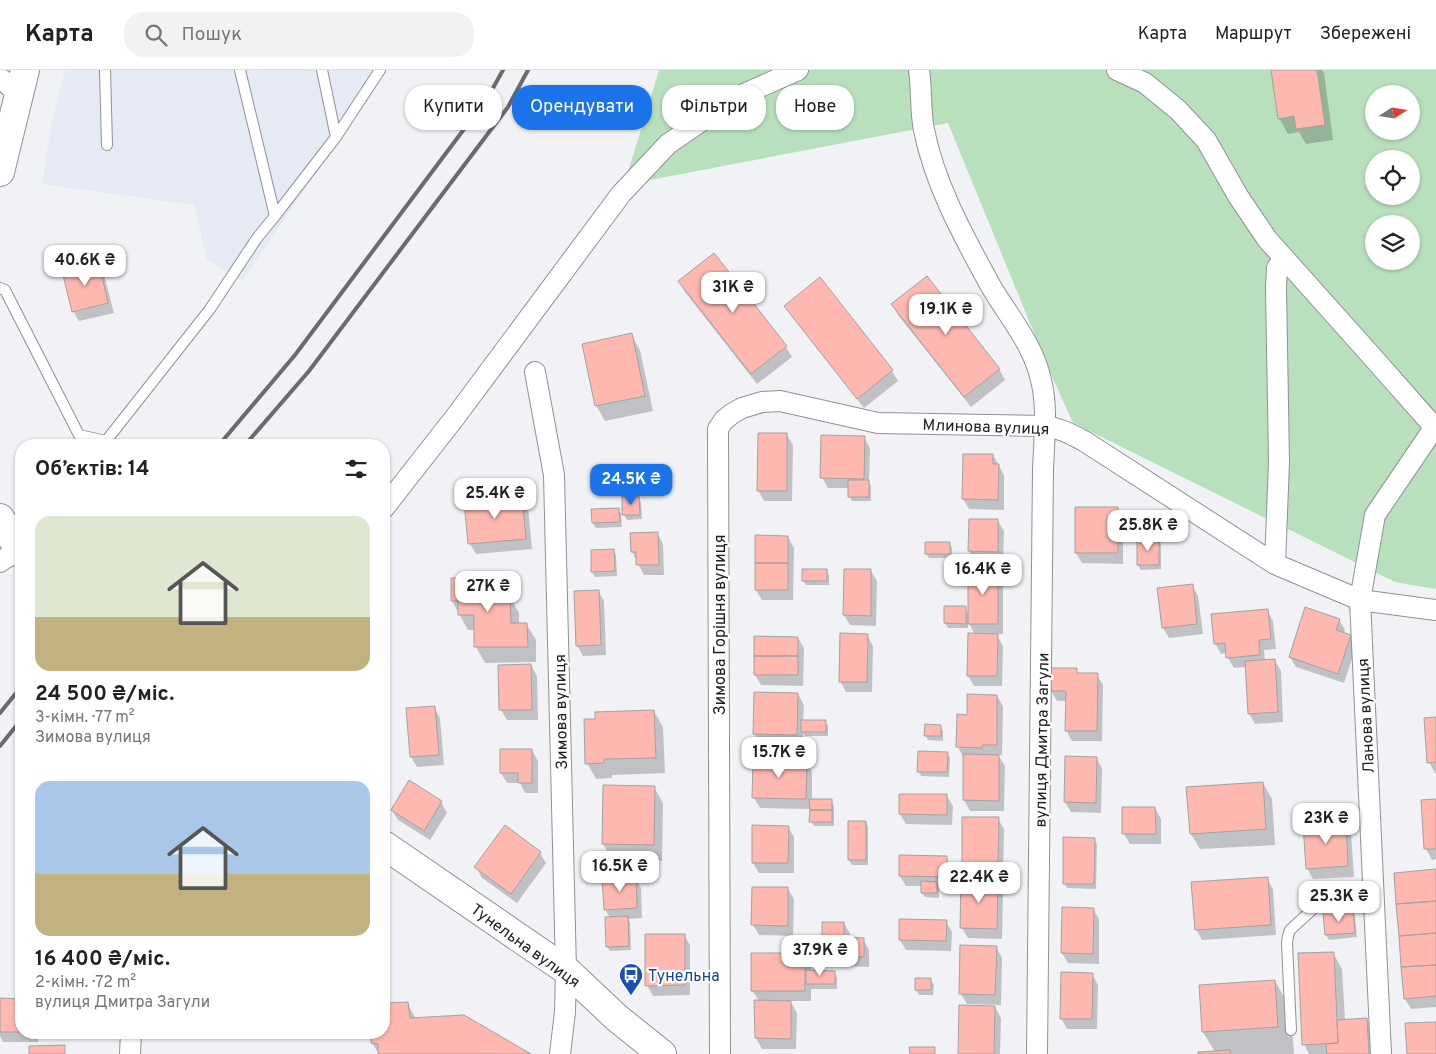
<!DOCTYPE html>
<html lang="uk">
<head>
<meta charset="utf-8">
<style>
	:root { --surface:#fff; --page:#f2f2f2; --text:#222; --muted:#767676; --line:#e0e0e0; --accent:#1a73e8 }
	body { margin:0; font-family:Overpass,sans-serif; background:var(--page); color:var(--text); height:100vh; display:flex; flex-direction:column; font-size:19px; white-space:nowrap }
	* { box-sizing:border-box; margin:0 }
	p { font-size:16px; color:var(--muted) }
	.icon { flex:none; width:28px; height:28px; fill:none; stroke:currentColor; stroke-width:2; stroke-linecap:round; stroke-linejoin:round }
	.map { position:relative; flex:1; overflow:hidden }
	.drawer { position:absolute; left:15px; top:369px; width:375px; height:600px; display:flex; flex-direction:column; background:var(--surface); border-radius:20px; box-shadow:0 1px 4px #0004 }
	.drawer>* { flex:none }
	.top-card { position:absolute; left:405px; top:15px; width:475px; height:45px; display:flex; gap:10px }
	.needle { width:32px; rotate:78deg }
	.fabs { position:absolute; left:1365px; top:15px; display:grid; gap:10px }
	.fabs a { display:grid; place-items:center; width:55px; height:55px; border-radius:50%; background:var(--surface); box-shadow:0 1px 4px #0004; font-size:25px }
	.price { position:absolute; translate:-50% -42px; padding:0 11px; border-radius:10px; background:#fff; color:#222; font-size:16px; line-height:32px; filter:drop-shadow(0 1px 2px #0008) }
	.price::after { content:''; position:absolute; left:50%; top:30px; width:15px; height:11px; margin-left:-8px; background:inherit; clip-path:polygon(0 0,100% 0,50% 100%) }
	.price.selected { background:var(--accent); color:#fff }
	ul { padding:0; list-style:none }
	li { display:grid; align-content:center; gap:10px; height:265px; padding:0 20px }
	li span { display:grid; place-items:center; height:155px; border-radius:15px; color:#555 }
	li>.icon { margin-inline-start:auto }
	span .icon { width:90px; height:90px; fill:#fffc; stroke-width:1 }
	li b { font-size:21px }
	h2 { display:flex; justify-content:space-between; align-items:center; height:60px; padding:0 20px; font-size:21px }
	.chip { padding:0 18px; border-radius:20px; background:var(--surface); box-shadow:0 1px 4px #0004; font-size:18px; line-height:45px }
	.chip.selected { background:var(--accent); color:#fff }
	header { display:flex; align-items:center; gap:30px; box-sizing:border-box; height:70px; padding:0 25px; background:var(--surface); border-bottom:1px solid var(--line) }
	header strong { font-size:24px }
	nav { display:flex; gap:28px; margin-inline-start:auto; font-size:18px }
	.search { width:350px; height:45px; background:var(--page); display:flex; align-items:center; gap:12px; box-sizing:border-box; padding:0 18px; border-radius:20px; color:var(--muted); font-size:19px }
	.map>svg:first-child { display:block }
	.built { fill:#e5eaf5 }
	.garden { fill:#b9e0bd; fill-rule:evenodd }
	.shadow { fill:#0003 }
	.building { fill:#feb8b0; stroke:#a5a1a0 }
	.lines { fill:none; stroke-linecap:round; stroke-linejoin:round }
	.lane-casing { stroke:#909195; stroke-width:12 }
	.street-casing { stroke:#909195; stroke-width:22 }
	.secondary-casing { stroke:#909195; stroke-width:30 }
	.lane { stroke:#fff; stroke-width:10 }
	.street { stroke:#fff; stroke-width:20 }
	.secondary { stroke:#fff; stroke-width:28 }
	.rail { stroke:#696b6c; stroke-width:4 }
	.labels { text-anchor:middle; stroke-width:4.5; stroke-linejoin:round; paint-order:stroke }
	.street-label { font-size:16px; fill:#1d1e1f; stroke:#fff }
	.transit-label { font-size:16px; fill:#164399; stroke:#fff; text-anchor:start }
</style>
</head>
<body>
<header>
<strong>Карта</strong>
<div class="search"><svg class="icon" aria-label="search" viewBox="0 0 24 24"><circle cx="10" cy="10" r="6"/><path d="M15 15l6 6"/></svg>Пошук</div>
<nav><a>Карта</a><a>Маршрут</a><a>Збережені</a></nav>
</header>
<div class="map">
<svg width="1436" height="984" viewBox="0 0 1436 984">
	<rect width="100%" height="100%" fill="#f0f2f5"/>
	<path class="built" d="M65 0H387L242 211 207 189 194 135 42 114 51 56Z"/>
	<path class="garden" d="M659 0H1436V519L1395 512 1073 353 1050 302 948 53 624 115ZM1374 24H1411V61H1374ZM1374 89H1411V126H1374ZM1374 154H1411V191H1374Z"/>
	<path class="shadow" d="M1273 0H1322L1324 3 1333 70 1306 74 1299 62 1288 64 1279 48Z
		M98 194 104 205 114 243 79 251 73 241Z
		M820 209 892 301 898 311 864 338 792 246 786 236Z
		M679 211 786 277 792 287 757 314 685 222Z
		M892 234 999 299 1005 310 971 337 898 245Z
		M631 265 640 280 653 341 605 351 596 335Z
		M787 365 793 375 792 431H764L758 420Z
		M864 368 870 378 869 412 871 416V431H852L849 426V418H828L822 407Z
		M993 385 1004 405V440L969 439 963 429Z
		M522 427 528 437 532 479 476 484 470 474 466 433Z
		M638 427 641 432 642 449 627 450 624 445 623 428Z
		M1117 438 1123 449V494L1082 493 1076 483Z
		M619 439 621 444 622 457 596 458 593 453Z
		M998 451 1004 461 1003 492 975 491 969 481Z
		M657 463 663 474 664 505H644L632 482Z
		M788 467 794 478 793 530H762L756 520Z
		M1158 469 1161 474V499L1141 500 1138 495Z
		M949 473 952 478V488H929L926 483Z
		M614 480 616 485 617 506 595 507 592 502Z
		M826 500 829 505V515H806L803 510Z
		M997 500 1003 510V564H996L1003 576 1002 616H974L968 605 975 565 968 551V558H948L945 553 946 537H965L969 545Z
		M871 501 877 511 876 556 850 555 844 545Z
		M497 509 506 527H510L519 543V555H527L536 570V592L485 593 476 577 475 560H468L452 531Z
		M1192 515 1198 526 1203 564 1169 568 1163 558Z
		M598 521 604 531 606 585 583 586 577 575Z
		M1267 540 1273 551 1276 579 1264 580 1265 591H1275L1281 601 1283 652 1255 654 1249 643 1247 597 1234 598 1228 588 1227 583 1221 584 1215 573Z
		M1339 550 1345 560 1344 564 1350 566 1356 576 1344 613 1296 597 1290 587Z
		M867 565 873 576 872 622H846L840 611Z
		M798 568 804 578 803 616 761 615 755 605Z
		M531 595 537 606 538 650H507L501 640Z
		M1076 600 1079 604 1097 605 1103 615 1102 671H1072L1066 660 1067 631H1057L1051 621Z
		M798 624 804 635 803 651H825L828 656V666H805L803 663V675L760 674 754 663Z
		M997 626 1003 636 1002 685H998L1005 696 1004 741H970L964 730V688L958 677 968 646Z
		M434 637 440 648 444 695 417 697 411 687 407 640Z
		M654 641 663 657 665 703 612 705V708L596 709 587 693 596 650Z
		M1436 648V703H1435L1429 692Z
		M940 656 943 661V671L928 670 926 666Z
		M532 680 538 691V723H525L520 713H507L501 703Z
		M947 683 950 688 949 707 921 706 919 702Z
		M1096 688 1102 698 1101 743 1071 742 1065 732Z
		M806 692 812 702V730L831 731 834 736V756H814L811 751V739L760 738 754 728Z
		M1263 713 1272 729 1275 775 1200 779 1191 764Z
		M654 717 663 733 662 791 612 790 603 774Z
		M947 726 953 736 952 755 906 754 900 744Z
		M1436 730V789L1432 790 1426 779 1422 731Z
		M441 732 447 743 430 770 398 750 392 740Z
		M1155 738 1161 749V774H1130L1124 764Z
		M998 749 1004 759 1003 804H969L963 793Z
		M866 752 868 757V795H852L849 790Z
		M1345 752 1351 763 1354 807 1313 809 1307 798Z
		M788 757 794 767V803H759L753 793Z
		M1094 769 1097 774 1096 819 1067 818 1064 813Z
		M540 783 546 793 517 833 482 808 476 797Z
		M946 787 952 798V817H939V828L925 827 922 823V816H906L900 806Z
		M1436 801V937L1411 939 1405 929Z
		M635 807 641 818 642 848 628 849 630 852 631 880 610 881 607 876 610 848 605 839Z
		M1267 809 1273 819 1276 865 1202 870 1196 859Z
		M997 812 1003 823 1002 869 968 868 962 858Z
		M788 819 794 829 793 866 759 865 753 855Z
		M1093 839 1099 849V894L1068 893 1062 883Z
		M384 840 388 847 387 892H384Z
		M1352 841 1355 846 1357 867 1329 870 1326 865 1324 844Z
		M946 851 952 862 951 881 906 880 900 870Z
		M844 853 850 864V869H863L869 880V897L829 896 823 886Z
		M684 865 690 875V925L653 926 647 915Z
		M996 877 1002 888 1001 935 967 934 961 924Z
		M1333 883 1342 899 1345 950 1367 949 1373 960 1374 984H1309L1304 974Z
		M805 884 811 894V902H834L837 907V919H811V931H790L797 943 796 979H762L756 968V931H759L752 920Z
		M1092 904 1098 915 1097 959H1067L1061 948Z
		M931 910 934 915 933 925H919L916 920Z
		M1275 911 1291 940 1294 984H1199L1215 982 1203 962Z
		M0 930H21V962H38V972H3L0 966Z
		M407 933 416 949 529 984H379L372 973 384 962V935Z
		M995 937 1001 948 1000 984H960Z"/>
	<path class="building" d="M1271 0H1317L1325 55 1296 59 1294 46 1278 49Z
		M714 183 787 276 751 304 678 211Z
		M99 193 108 233 72 242 62 201Z
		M927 206 1000 299 964 327 891 234Z
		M820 207 893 300 857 329 784 236Z
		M632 263 645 326 595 336 582 274Z
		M758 363H787V421H757Z
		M821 365 865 366 864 409 820 408Z
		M963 384H993V394H999L998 430 962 429Z
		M848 410H869V427H848Z
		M522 426 526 469 468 474 464 431Z
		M622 426H639L640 445H622Z
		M1075 437H1118V483H1075Z
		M619 438 620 452 592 453 591 439Z
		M969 449H998V482L968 481Z
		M658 462 659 495H636V482H631L630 463Z
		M755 465 788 466V493H755Z
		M1137 468H1159V495H1137Z
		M925 472H950V484H925Z
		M614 479 615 501 591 502V480Z
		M755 493H788V520H755Z
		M968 498 998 499V554H968Z
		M802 499H827V511H802Z
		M844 499H871V546L843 545Z
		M451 508H497L498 526H510L511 553H527L528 577H474V545H458V531H451Z
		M1193 514 1197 554 1162 558 1157 518Z
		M599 520 601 575 576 576 574 521Z
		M944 536H966V554L944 553Z
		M1305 537 1340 549 1336 560 1351 565 1338 604 1289 587Z
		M1268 539 1271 569 1259 570 1260 585 1226 588 1225 573 1214 574 1211 544Z
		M840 563 868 564 867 612H839Z
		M968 563 998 564 997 606H967Z
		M754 566 798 567V586H754Z
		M754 586H798V605H754Z
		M1275 589 1278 642 1248 644 1245 591Z
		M531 594 532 640H499L498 595Z
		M1051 598H1077V603H1098L1097 661H1065L1066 621H1050Z
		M754 622 798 623 797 665 753 664Z
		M967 624 997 625V675H982V678L956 677 957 644 967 645Z
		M435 636 439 685 410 687 406 638Z
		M654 640 656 688 604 689V693L585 694 584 649H595V642Z
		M1436 647V692L1427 693 1424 648Z
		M801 650H826V662H801Z
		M925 654 941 655V666H924Z
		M500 679H532V713H518V703H500Z
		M918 681 948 682 947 702H917Z
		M963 684 999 685V731L963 730Z
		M1065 686 1097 687 1096 733 1064 732Z
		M753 690 807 691 806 729 752 728Z
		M409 710 442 731 424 761 391 740Z
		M1263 712 1266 759 1190 764 1186 717Z
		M603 715 655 716 654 775 602 774Z
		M899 724H947V745L899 744Z
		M809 729H832V740H810Z
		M1436 729V779H1424L1421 730Z
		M1122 737H1155L1156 764H1122Z
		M810 740H832V752H809Z
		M962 747H999L998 794H962Z
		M848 751H866V790H848Z
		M1346 751 1348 796 1306 799 1303 753Z
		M505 755 541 782 511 824 474 797Z
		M752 755 789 756 788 793H752Z
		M1063 767 1095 768 1094 814H1063Z
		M899 785 947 786V807L899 806Z
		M1436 799V831L1396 834 1394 803Z
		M636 806 637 838 604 840 602 807Z
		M1268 807 1271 855 1195 860 1191 812Z
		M961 810 998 811 997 859 960 858Z
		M921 811 937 812V823H921Z
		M752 817H788V856L751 855Z
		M1436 831V863L1399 866 1396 834Z
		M1062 837 1094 838 1093 884 1061 883Z
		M1353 840 1355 863 1325 865 1323 843Z
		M628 846 629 876 606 877 605 847Z
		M899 849 947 850 946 871 899 870Z
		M822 852H844V867L864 868V887L822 886Z
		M1436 863V895L1401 897 1399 866Z
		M645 864H685V915L645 916Z
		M960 875 997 876 995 925 959 924Z
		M1334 882 1338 973 1302 975 1298 883Z
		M751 883H805V921H751Z
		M1436 895V926L1404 929 1401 897Z
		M806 900 835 901V914H806Z
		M1061 902 1093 903 1092 949H1060Z
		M915 908H931V920H915Z
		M1275 910 1278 957 1202 962 1199 915Z
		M0 928 21 929V962H0Z
		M754 930 791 931V969L755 968Z
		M408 932 410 948 464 945 531 984H378V974L371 973V962H384V933Z
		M959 935 995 936 994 984H958Z
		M1367 948 1369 984H1327L1326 974 1338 973 1337 950Z
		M1436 952V984H1407L1405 953Z
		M65 975V984H29V976Z
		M909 977H935V984H910Z
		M1230 980V984H1198V982Z"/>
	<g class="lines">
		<g class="lane-casing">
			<path id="lane" d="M105 0 107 75
				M240 0 275 146 336 67 380 0
				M322 0 336 67
				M0 218 5 220 79 365 106 371 210 239 257 168 275 146
				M1291 960 1287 873 1288 866 1290 860 1326 827 1336 824 1373 823"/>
		</g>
		<g class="street-casing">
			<path id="street" d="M919 0C922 20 920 41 924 60 935 115 963 165 989 213 1007 245 1033 273 1041 310 1048 337 1044 372 1043 400L1037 984
				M1117 0 1145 13 1178 40 1206 70 1238 126 1267 169 1376 291 1436 359
				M0 8 19 24
				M535 302 554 405 566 900 565 942 560 984
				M384 438 456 346 621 124 668 74 735 28 798 0
				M0 492 4 489 19 481
				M1275 494 1279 392 1276 218 1277 198 1284 188
				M130 984 131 962
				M720 984 718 359 724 350 733 343 742 338 762 332 780 331 878 353 1045 356C1060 358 1071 364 1084 371L1275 494 1360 530 1436 540
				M1381 984 1360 530 1375 445 1434 358"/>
		</g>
		<g class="secondary-casing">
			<path id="secondary" d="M0 102 25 0
				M0 448 21 483
				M384 775 566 900 617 948 662 984"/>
		</g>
		<use href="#lane" class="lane"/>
		<use href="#street" class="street"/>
		<use href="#secondary" class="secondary"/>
		<path class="rail" d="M219 375 295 285 488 27 503 0
			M245 375 309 301 508 37 528 0
			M0 643 21 617
			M0 676 21 650"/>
	</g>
	<defs>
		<g id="bus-pin" transform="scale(1.25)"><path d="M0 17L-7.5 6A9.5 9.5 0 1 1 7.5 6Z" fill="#1a4fb4" stroke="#fff"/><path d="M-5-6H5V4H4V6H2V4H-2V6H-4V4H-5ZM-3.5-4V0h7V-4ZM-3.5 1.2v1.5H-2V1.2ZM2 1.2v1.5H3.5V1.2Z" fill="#fff"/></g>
	</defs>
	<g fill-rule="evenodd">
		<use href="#bus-pin" x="631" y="905"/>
	</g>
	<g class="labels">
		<g class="street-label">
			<text transform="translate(986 356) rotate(2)" y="6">Млинова вулиця</text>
			<text transform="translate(719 555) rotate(-90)" y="6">Зимова Горішня вулиця</text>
			<text transform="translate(560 642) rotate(-91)" y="6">Зимова вулиця</text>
			<text transform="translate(1365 646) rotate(-93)" y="6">Ланова вулиця</text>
			<text transform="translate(1041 670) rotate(-89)" y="6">вулиця Дмитра Загули</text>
			<text transform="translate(526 875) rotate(36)" y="6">Тунельна вулиця</text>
		</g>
		<g class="transit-label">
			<text x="648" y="911">Тунельна</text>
		</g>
	</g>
</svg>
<div class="fabs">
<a><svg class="needle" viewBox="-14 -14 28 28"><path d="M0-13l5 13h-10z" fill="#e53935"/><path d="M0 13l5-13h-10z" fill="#767676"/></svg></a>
<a><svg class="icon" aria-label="locate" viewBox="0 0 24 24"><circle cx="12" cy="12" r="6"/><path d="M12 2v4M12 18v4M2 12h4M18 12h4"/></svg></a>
<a><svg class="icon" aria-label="layers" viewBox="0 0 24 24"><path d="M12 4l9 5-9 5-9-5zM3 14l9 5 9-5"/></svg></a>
</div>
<b class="price" style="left:85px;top:217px">40.6K ₴</b>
<b class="price" style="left:733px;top:244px">31K ₴</b>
<b class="price" style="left:946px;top:266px">19.1K ₴</b>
<b class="price selected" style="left:631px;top:436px">24.5K ₴</b>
<b class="price" style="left:495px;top:450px">25.4K ₴</b>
<b class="price" style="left:1148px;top:482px">25.8K ₴</b>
<b class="price" style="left:983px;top:526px">16.4K ₴</b>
<b class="price" style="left:488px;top:543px">27K ₴</b>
<b class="price" style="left:779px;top:709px">15.7K ₴</b>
<b class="price" style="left:1326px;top:775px">23K ₴</b>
<b class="price" style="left:620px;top:823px">16.5K ₴</b>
<b class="price" style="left:979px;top:834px">22.4K ₴</b>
<b class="price" style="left:1339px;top:853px">25.3K ₴</b>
<b class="price" style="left:820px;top:907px">37.9K ₴</b>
<div class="top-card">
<a class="chip">Купити</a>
<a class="chip selected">Орендувати</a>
<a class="chip">Фільтри</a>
<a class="chip">Нове</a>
</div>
<section class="drawer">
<h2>Об’єктів: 14<svg class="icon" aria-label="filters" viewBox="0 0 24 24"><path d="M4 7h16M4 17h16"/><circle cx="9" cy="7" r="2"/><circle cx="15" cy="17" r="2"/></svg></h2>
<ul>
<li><span style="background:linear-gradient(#dfe7d0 65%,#c2b280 0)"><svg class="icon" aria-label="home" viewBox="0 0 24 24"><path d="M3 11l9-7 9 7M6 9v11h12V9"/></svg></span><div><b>24 500 ₴/міс.</b><p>3-кімн. · 77 m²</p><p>Зимова вулиця</p></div></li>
<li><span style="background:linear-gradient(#a9c7e8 60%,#c2b280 0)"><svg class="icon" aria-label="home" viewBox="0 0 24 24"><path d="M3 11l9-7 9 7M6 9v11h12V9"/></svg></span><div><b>16 400 ₴/міс.</b><p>2-кімн. · 72 m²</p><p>вулиця Дмитра Загули</p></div></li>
</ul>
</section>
</div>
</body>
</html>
